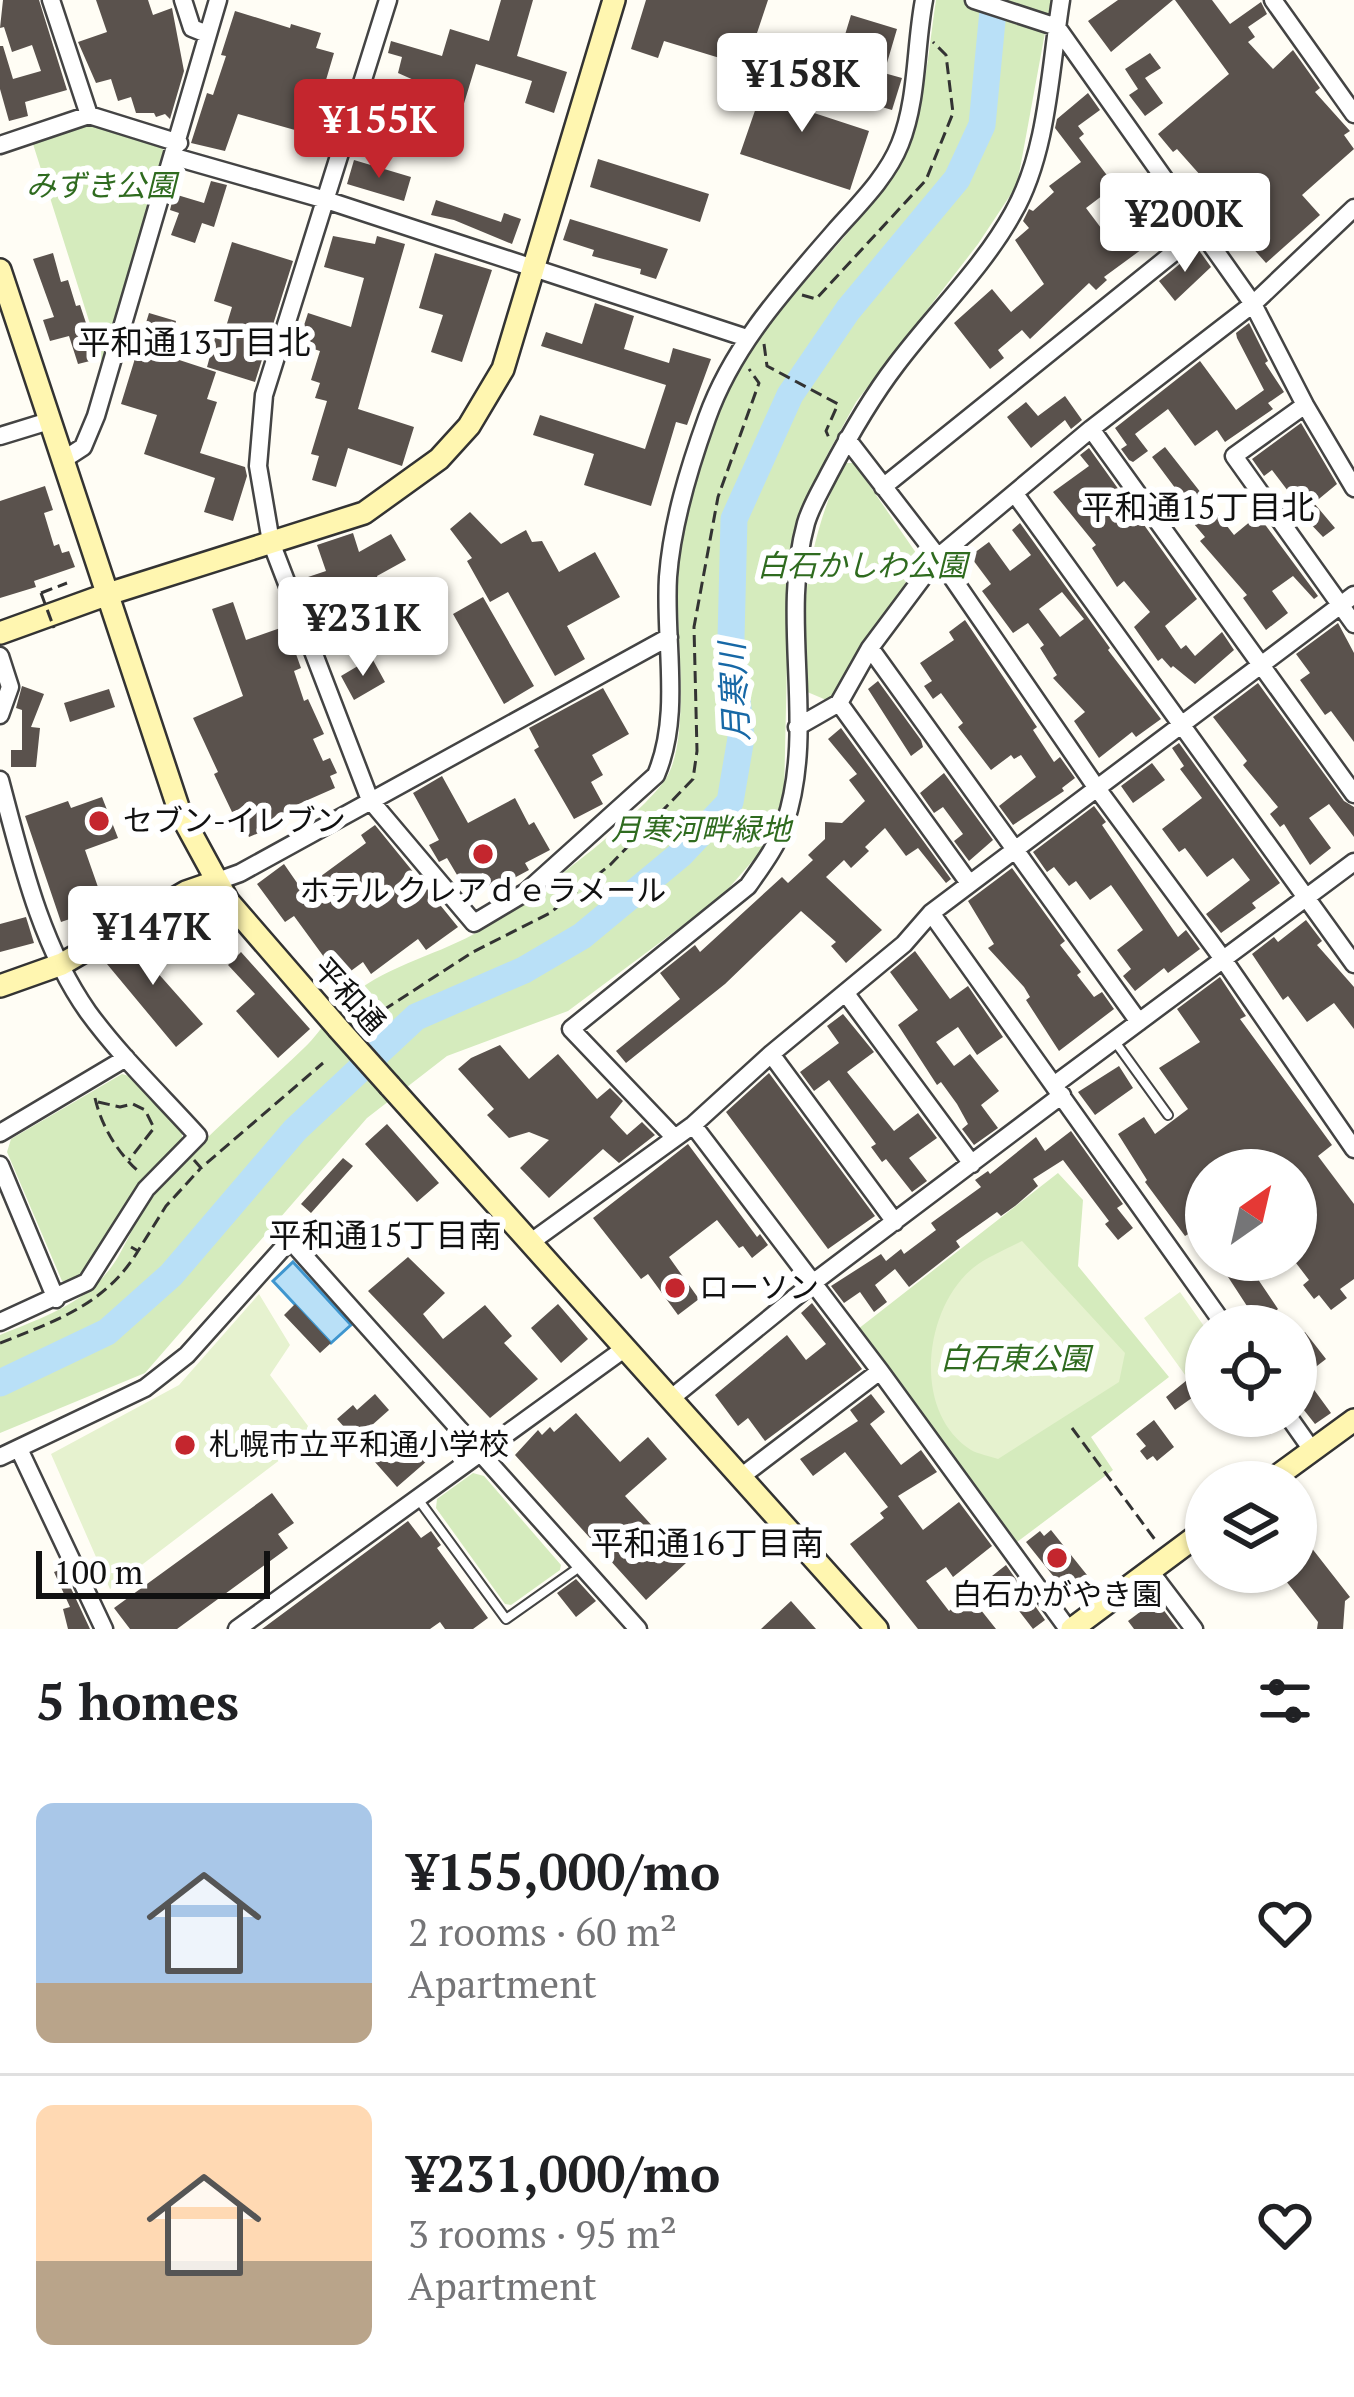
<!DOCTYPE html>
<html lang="en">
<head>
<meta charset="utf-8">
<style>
	:root { --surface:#fff; --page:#f6f6f6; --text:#202124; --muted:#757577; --line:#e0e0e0; --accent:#c4262e }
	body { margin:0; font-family:"PT Serif","Noto Sans JP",serif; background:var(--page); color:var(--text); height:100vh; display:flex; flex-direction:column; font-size:45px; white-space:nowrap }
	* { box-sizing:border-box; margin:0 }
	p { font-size:39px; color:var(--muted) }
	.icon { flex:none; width:66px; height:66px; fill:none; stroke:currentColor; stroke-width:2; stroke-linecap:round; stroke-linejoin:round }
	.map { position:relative; height:1629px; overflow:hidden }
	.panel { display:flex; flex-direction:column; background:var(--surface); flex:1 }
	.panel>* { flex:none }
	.needle { width:78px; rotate:34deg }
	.fabs { position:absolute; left:1185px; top:1149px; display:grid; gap:24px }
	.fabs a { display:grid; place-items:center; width:132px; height:132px; border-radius:50%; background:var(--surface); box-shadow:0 3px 9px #0004; font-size:60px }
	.scale { position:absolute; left:36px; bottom:30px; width:234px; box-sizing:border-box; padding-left:12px; border:6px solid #111; border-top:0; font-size:33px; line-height:42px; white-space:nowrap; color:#111; -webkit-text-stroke:9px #fff; paint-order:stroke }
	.price { position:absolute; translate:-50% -102px; padding:0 27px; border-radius:12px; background:#fff; color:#222; font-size:39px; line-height:78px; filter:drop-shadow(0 3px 6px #0008) }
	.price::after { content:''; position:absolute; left:50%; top:72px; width:36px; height:27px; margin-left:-18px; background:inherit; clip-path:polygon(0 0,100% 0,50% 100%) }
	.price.current { background:var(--accent); color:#fff }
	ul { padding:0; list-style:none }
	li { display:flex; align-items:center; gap:36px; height:300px; padding:0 36px }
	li+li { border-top:3px solid var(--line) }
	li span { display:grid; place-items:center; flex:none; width:336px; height:240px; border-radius:18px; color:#555 }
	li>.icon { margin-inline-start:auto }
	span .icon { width:144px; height:144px; fill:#fffc; stroke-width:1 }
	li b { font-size:51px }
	h2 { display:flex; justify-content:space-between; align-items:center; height:144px; padding:0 36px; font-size:51px }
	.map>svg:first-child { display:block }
	.green { fill:#d5ebbd }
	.pitch { fill:#e6f2cf }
	.water { fill:#b9e0f7; stroke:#3f96cf; stroke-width:3 }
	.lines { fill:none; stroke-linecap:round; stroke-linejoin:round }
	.river { stroke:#b9e0f7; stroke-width:27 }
	.building { fill:#5a524d; fill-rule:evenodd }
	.lane-casing { stroke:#444; stroke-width:12 }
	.street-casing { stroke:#444; stroke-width:21 }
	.secondary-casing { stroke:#333; stroke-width:26 }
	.path { stroke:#333; stroke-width:3; stroke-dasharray:12 6; stroke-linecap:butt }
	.lane { stroke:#fff; stroke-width:8 }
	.street { stroke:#fff; stroke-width:16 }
	.secondary { stroke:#fff6b0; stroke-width:21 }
	.secondary-bridge-casing { stroke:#333; stroke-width:26; stroke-linecap:butt }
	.path-bridge { stroke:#333; stroke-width:3; stroke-dasharray:12 6; stroke-linecap:butt }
	.secondary-bridge { stroke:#fff6b0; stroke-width:21 }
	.poi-dot { fill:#c4262e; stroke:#fff; stroke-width:4.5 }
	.labels { text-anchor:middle; stroke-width:12; stroke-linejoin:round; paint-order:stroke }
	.park-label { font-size:30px; font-style:italic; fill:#2f6b1f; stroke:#fff }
	.poi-label { font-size:30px; fill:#111; stroke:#fff; text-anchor:start }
	.street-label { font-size:30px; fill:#111; stroke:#fff }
	.neighbourhood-label { font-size:33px; fill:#111; stroke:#fff }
	.water-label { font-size:33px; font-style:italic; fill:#1768a6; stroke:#fff }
</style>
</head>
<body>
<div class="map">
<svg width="1354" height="1629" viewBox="0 0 1354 1629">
	<rect width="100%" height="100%" fill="#fffdf5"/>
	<path class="green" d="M936 0H1051L1017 185 978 244 856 402 827 455 802 518 791 573 788 618 784 796 763 849 721 897 568 1011 447 1056 367 1118 145 1373 0 1433V1335C46 1316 91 1302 118 1257 130 1236 139 1213 155 1194 198 1141 254 1096 304 1048 319 1034 330 1014 346 1000 382 967 432 957 474 934 515 912 650 812 669 773 690 729 676 634 678 583 679 526 702 452 725 399 763 311 841 253 892 175 925 123 927 59 936 0Z
		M90 125 162 147 165 155 102 362 33 144Z
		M843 463H854L923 563 924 570 831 702 805 691C801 600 807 546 843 463Z
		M122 1074 129 1076 182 1131V1139L139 1182 81 1274 69 1282 62 1281 7 1152 11 1139Z
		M1058 1173 1083 1200 1078 1266 1169 1377 1091 1437 1113 1470 1017 1542 858 1329Z
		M473 1473 484 1476 561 1565 560 1570 511 1605 505 1604 436 1508 437 1499Z"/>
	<path class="pitch" d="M1022 1241 1125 1353 1119 1382 998 1459C990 1456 978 1454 971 1450 911 1412 924 1308 973 1268 987 1257 1007 1249 1022 1241Z
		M1180 1292 1206 1329V1366L1188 1379 1144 1318Z
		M259 1294 290 1345 270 1375 314 1434 110 1589 51 1454 179 1385Z"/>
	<path class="water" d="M293 1262 351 1325 331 1343 273 1281Z"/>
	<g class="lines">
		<path class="river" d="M0 1383 107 1332 171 1275 295 1130 416 1017 524 970 582 936 681 854 730 802 741 738 731 638 734 519 790 395 848 310 957 179 982 125 994 0"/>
	</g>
	<path class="building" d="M3 0H39L67 90 25 102 28 116 9 121 0 89V46H3L13 79 41 71 32 45 12 52 4 27 0 28Z
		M96 0H148L153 15 172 8 184 71 170 119 165 114 156 117 154 113H136L131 97 118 101 111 79 96 83 78 42 107 32Z
		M501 0H533L517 56 567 72 554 113 525 103 532 81 476 64 455 133 367 109 372 93 409 105 416 81 398 73 402 57 388 53 391 41 442 56 450 29 489 41Z
		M646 0H768L746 66 664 41 658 58 631 49Z
		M1118 0H1173L1111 52 1088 21Z
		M1175 0H1212L1230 24 1261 2 1267 14 1248 27 1255 37 1248 42 1273 69 1293 50 1320 88 1315 92 1350 131 1344 135 1354 149 1302 195 1320 215 1266 263 1250 245 1257 239 1177 149 1173 152 1158 134 1229 74Z
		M235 11 290 28 291 24 321 33 316 48 334 53 326 80 344 86 327 139 238 114 225 151 191 143 207 93 213 95 226 56 221 55Z
		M851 15 897 29 884 73 902 78 892 110 828 91Z
		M1150 53 1161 68 1145 78 1163 103 1145 116 1129 95 1138 89 1125 69Z
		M769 70 815 88 808 111 869 131 850 190 740 154Z
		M1088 93 1100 110 1078 126 1084 134 1079 138 1115 186 1086 208 1110 240 1140 218 1137 214 1163 199 1179 222 1104 277 1107 280 1096 290 1089 283 1030 339 1022 330 998 350 1004 358 990 369 954 323 992 289 1011 312 1044 284 1015 240 1029 228 1023 221 1029 209 1033 211 1054 192 1049 186 1081 162 1055 128 1057 119Z
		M598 159 709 194 700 222 590 187Z
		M354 160 411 177 404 201 347 184Z
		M211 181 227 185 214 227 202 223 195 243 171 235 179 213 170 210 174 194 204 203Z
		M436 200 501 222 504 213 521 219 512 244 454 220 431 215Z
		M570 219 668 249 656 279 640 274 641 269 592 256 594 250 563 240Z
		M333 236 375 244 377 236 405 244 358 409 414 427 402 466 348 448 336 487 312 480 319 456 311 454 327 401 315 398 320 383 311 380 320 351 298 344 308 313 351 327 364 278 324 267Z
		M232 242 293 261 255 382 207 367 215 338 222 340 232 307 214 301Z
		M1198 249 1211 267 1175 301 1159 281Z
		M53 253 61 282 68 280 76 306 80 305 98 359 78 364 69 336 50 341 43 320 54 317 33 259Z
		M435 253 492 270 462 362 431 352 443 315 419 308Z
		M595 303 634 316 624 349 669 363 673 348 711 359 687 425 676 422 651 506 584 485 594 454 533 435 540 415 645 449 666 385 541 346 546 332 582 344Z
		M149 313 176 321 167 356 216 372 207 399 217 402 200 453 245 467 247 476 233 521 204 512 215 478 144 454 157 415 121 404Z
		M1249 323 1268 361 1265 363 1284 392 1268 403 1273 409 1225 442 1217 430 1195 446 1168 409 1135 434 1148 451 1133 462 1129 460 1121 449 1127 445 1115 428 1200 361 1236 410 1264 390 1237 338 1236 333Z
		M1065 396 1082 420 1071 429 1065 420 1031 448 1007 417 1026 402 1038 416Z
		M1301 423 1337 484 1314 503 1335 528 1323 537 1286 498 1291 495 1272 470 1264 476 1252 459Z
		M1165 447 1234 535 1258 515 1318 596 1314 599 1293 576 1272 591 1288 613 1266 630 1243 598 1247 595 1200 541 1205 537 1194 524 1199 520 1152 457Z
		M1089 448 1197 599 1165 626 1181 649 1186 645 1195 656 1222 632 1234 650 1195 684 1173 666 1171 668 1162 658 1158 661 1134 627 1150 612 1124 581 1117 587 1092 548 1096 545 1053 492 1089 466 1080 455Z
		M45 486 53 510 44 513 54 546 59 544 62 553 69 551 75 567 34 581 36 587 0 598V501Z
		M470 512 501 544 526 530 532 542 542 541 559 572 595 552 620 597 567 626 585 659 555 676 508 592 490 602 467 561 472 558 450 529Z
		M1020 523 1110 648 1108 650 1161 719 1136 737 1132 732 1099 758 1074 721 1085 712 1053 678 1057 675 1040 648 1044 645 1028 623 1013 633 982 591 991 584 970 556 989 542 1010 571 1031 555 1012 530ZM1062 592 1084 619 1060 637 1039 609Z
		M353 533 359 552 391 534 406 560 377 576 388 611 323 632 308 577 326 571 317 545Z
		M483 597 534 686 504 704 453 614Z
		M233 602 246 640 286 626 301 668 294 671 304 701 308 699 324 734 313 739 323 761 330 758 337 773 330 776 335 788 285 810 289 820 249 837 237 810 232 812 221 789 214 774 218 772 193 718 243 696 212 609Z
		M965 620 1037 727 1033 730 1054 762 1060 757 1075 778 1062 788 1064 791 1013 825 999 806 1036 777 1021 755 1014 759 1011 755 991 770 958 727 963 723 941 693 933 699 924 686 932 681 920 663 954 640 949 632Z
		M1338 623 1354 653V742L1331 711 1325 715 1300 680 1310 673 1296 654Z
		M368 660H373L385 682 354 700 341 676Z
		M878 681 921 740 923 747 911 756 868 689Z
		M1258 683 1344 801 1354 807V837L1329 804 1309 818 1331 848 1310 865 1284 824 1280 827 1270 814 1278 807 1243 765 1247 761 1213 717Z
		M22 686 44 694 31 727 40 728 36 767H11V750H22V710L16 708Z
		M603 688 629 734 592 755 603 775 591 782 603 804 574 819 534 750 539 747 529 728Z
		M109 689 115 707 70 722 64 703Z
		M841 728 951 879 946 883 918 848 906 856 885 828 865 847 869 851 851 868 844 860 826 877 882 930 846 963 831 946 836 942 801 911 725 984 626 1063 616 1051 680 999 660 973 695 945 700 952 782 877 788 883 813 860 808 855 825 839V822L842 823 865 801 849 780 857 774 828 739Z
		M1179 743 1280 883 1252 903 1256 908 1221 933 1206 914 1250 880 1233 858 1207 877 1185 848 1179 852 1162 829 1202 798 1180 769 1184 766 1172 748Z
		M1152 763 1165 780 1133 803 1121 786Z
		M944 773 993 840 969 861 954 841 963 834 943 807 934 813 920 793Z
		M442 776 468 823 515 798 529 825 534 822 550 850 525 863 529 870 492 890 483 873 463 885 447 858 439 862 429 845 439 840 413 793Z
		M102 797 118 838 85 850 105 907 61 922 25 816 68 801 71 808Z
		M1094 806 1106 822 1102 825 1178 937 1186 930 1200 949 1168 973 1164 968 1135 991 1123 976 1131 969 1117 950 1143 930 1111 885 1090 900 1076 881 1069 886 1054 867 1047 872 1033 852Z
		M375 825 458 927 426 950 418 939 371 974 363 962 340 979 294 916 285 922 257 884 284 864 302 890 366 843 361 835Z
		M1012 868 1065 941 1060 945 1081 972 1077 975 1094 997 1102 992 1114 1009 1059 1051 1026 1000 1030 997 1024 987 988 948 994 944 968 901Z
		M26 917 34 943 0 952V924Z
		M1306 920 1322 941 1317 945 1354 987V1029L1334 1003 1307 1022 1288 996 1283 1000 1252 954 1274 937 1278 942Z
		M146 932 163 951 148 962 203 1024 176 1047 102 958Z
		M915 951 950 999 968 986 1003 1037 977 1055 958 1027 936 1042 954 1066 970 1054 999 1091 981 1105 998 1128 974 1145 962 1129 968 1124 957 1104 941 1082 937 1085 898 1025 918 1010 890 972Z
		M241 952 310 1029 278 1058 236 1011 255 994 228 965Z
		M1220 977 1246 1016 1240 1019 1332 1145 1318 1156 1354 1204V1279L1340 1289 1347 1298 1331 1310 1319 1295 1314 1299 1303 1285 1309 1280 1296 1263V1170H1206V1256L1190 1233 1185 1236 1145 1182 1147 1180 1118 1134 1144 1117 1155 1134 1188 1109 1159 1068 1200 1042 1177 1009Z
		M843 1014 874 1052 847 1072 894 1131 918 1113 937 1138 909 1158 927 1181 912 1192 886 1159 882 1162 871 1147 876 1144 829 1080 814 1091 800 1072 839 1043 827 1026Z
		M500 1045 529 1079 558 1054 597 1099 610 1088 623 1101 610 1117 627 1135 642 1122 655 1135 619 1163 603 1149 549 1198 520 1168 549 1140 529 1132 509 1138 487 1115 494 1109 458 1069 471 1058Z
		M1119 1066 1133 1088 1095 1115 1078 1092Z
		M769 1073 875 1216 828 1249 726 1112Z
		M387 1124 439 1183 417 1202 365 1144Z
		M1071 1131 1123 1204 1117 1208 1133 1228 1118 1240 1105 1224 1109 1221 1063 1160 1033 1179 1038 1186 1015 1206 1001 1216 997 1212 956 1241 960 1247 909 1287 895 1269 875 1285 887 1302 874 1312 860 1292 844 1303 831 1286 881 1254 886 1261 901 1249 904 1254 936 1230 931 1223 981 1187 975 1180 988 1171 990 1174 1036 1137 1045 1151Z
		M688 1144 757 1237 760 1234 768 1245 752 1258 743 1246 739 1248 717 1220 669 1257 699 1299 678 1315 648 1274 641 1279 593 1218Z
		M343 1158 353 1166 311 1213 301 1204Z
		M408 1257 445 1293 423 1314 443 1339 485 1305 512 1336 504 1343 538 1379 490 1418 368 1291Z
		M1217 1260H1245L1278 1309 1272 1314 1281 1326H1260Z
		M812 1303 862 1369 765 1441 748 1418 738 1426 715 1395 787 1335 806 1360 826 1344 801 1313Z
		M295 1304 331 1343 320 1353 284 1315Z
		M558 1304 588 1339 561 1363 531 1328Z
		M1305 1332 1326 1359 1304 1376 1331 1413 1315 1424 1296 1400V1339Z
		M1197 1372 1206 1384V1409L1196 1395 1175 1410 1166 1397Z
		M375 1394 389 1410 371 1426 396 1454 401 1456 436 1425 450 1441 397 1487 337 1419 353 1405 357 1410Z
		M871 1394 885 1412 870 1424 901 1465 921 1450 937 1472 898 1496 923 1530 959 1502 992 1546 953 1577 946 1567 926 1581 949 1611 969 1595 996 1629H918L850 1544 884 1518 880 1513 888 1507 845 1452 813 1476 800 1459 858 1421 850 1410Z
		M576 1413 620 1462 648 1437 667 1459 625 1496 686 1563 646 1600 515 1455 538 1430 542 1435 550 1427 554 1432Z
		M1154 1420 1174 1447 1157 1461 1153 1456 1147 1460 1140 1451 1146 1446 1136 1434Z
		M272 1493 294 1523 278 1534 288 1548 177 1629H130L114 1608Z
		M408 1521 421 1538 431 1531 441 1545 437 1548 488 1618 473 1629H445L440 1622 430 1629H262Z
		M1296 1528 1350 1597 1345 1601 1343 1629H1317L1318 1622 1279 1572H1296Z
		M1051 1530 1087 1575 1066 1592 1026 1542 1040 1531 1044 1536Z
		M1006 1565 1045 1620 1033 1629 992 1576Z
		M62 1569 90 1629H68L63 1609 70 1607 54 1572Z
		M576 1579 596 1601 576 1617 557 1593Z
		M1156 1600 1178 1629H1134L1128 1621Z
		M791 1601 816 1629H761Z"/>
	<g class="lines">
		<g class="lane-casing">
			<path id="lane" d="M1116 1043 1168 1115
				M418 1499 506 1619 581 1566"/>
		</g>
		<g class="street-casing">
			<path id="street" d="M51 0 89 115 179 143
				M183 0 192 28 207 34
				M388 0 264 395 258 466 271 542 370 800 474 923 526 892 656 775C682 714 664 642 668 577 672 523 689 468 707 418 733 345 785 289 835 231 858 205 887 177 900 144 918 99 915 47 924 0
				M974 0 1057 27 1253 304 1305 405 1354 488
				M1273 0 1354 114
				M0 145 89 115
				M175 157 326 200 747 338
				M1305 405 1234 456 1354 624
				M1091 429 1354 794
				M0 436 49 421
				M847 439 938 557 1096 787 1223 959 1354 1149
				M63 460 83 447 96 416 218 0
				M883 487 1203 229
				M1015 494 1354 964
				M870 648 1139 1022
				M0 656 10 687 0 715
				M839 703 969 883
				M797 727 839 703 870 648 938 557 1091 429 1253 304 1354 208
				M0 780C21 859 40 944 88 1012 120 1056 161 1095 198 1136L146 1189 87 1282 0 1322
				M215 882 240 873 669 637
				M931 913 1225 1326
				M847 995 972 1164
				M771 1054 895 1222
				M1054 1085 1354 862
				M693 1125 880 1371 1068 1629
				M0 1133 126 1058
				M675 1138 571 1029 748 886C762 866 777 846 785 823 817 727 779 621 806 523 811 506 821 490 829 474 849 436 870 399 896 365 934 314 982 269 1013 213 1048 152 1050 69 1061 0
				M0 1165 56 1299
				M531 1242 693 1125 771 1054 904 944 931 913 1354 595
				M669 1400 814 1282 1062 1095
				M1288 1416 1312 1450
				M19 1449 104 1629
				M0 1457 145 1388 187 1355 290 1240 638 1629
				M742 1476 880 1371
				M1150 1571 1194 1629
				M237 1629 624 1349"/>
		</g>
		<g class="secondary-casing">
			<path id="secondary" d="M0 270 180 813 228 901 338 1028
				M0 633 108 594 364 513 439 459 469 426 503 369 614 0
				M0 986 62 964 186 892 215 882
				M390 1086 877 1629
				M1269 1482 1354 1420
				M1072 1629 1206 1529"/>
		</g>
		<path class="path" d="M802 295 816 299 926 180 953 113 946 55 933 42
			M764 344 767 366 838 404 826 431 829 438
			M41 593 67 583
			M368 1020 473 952 550 913 610 865 693 779 697 751 694 627 718 497 759 383 749 369
			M95 1098C101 1125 117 1152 138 1171
			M98 1102 120 1107 133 1104 145 1110 154 1128 129 1160
			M194 1160 201 1168 323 1063
			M131 1247 138 1251 166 1206 200 1169
			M0 1343C56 1321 106 1304 138 1251
			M1072 1428 1156 1541"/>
		<use href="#lane" class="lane"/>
		<use href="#street" class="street"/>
		<use href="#secondary" class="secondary"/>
		<g class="secondary-bridge-casing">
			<path id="secondary-bridge" d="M338 1028 390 1086"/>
		</g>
		<path class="path-bridge" d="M41 593 54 628"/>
		<use href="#secondary-bridge" class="secondary-bridge"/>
	</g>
	<g class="poi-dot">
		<circle cx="99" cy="821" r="12"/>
		<circle cx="483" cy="854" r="12"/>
		<circle cx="675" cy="1288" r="12"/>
		<circle cx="185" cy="1445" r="12"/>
		<circle cx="1057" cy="1558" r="12"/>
	</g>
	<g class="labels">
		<g class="park-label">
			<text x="101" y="196">みずき公園</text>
			<text x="862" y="576">白石かしわ公園</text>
			<text x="701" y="840">月寒河畔緑地</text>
			<text x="1015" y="1369">白石東公園</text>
		</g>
		<g class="poi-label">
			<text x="123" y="831">セブン-イレブン</text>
			<text x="483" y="901" text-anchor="middle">ホテル クレアｄｅラメール</text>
			<text x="699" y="1298">ローソン</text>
			<text x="209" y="1455">札幌市立平和通小学校</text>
			<text x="1057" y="1605" text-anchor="middle">白石かがやき園</text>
		</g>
		<g class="street-label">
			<text transform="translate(349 996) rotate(48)" y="10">平和通</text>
		</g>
		<g class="neighbourhood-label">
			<text x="194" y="354">平和通13丁目北</text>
			<text x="1198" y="519">平和通15丁目北</text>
			<text x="385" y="1247">平和通15丁目南</text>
			<text x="707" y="1555">平和通16丁目南</text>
		</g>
		<g class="water-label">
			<text transform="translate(734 692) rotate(-93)" y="12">月寒川</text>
		</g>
	</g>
</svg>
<div class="fabs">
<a><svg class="needle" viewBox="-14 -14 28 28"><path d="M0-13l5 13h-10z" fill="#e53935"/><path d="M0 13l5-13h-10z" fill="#757577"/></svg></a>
<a><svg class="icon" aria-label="locate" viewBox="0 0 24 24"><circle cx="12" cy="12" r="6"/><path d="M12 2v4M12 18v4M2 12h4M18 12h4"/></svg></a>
<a><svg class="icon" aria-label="layers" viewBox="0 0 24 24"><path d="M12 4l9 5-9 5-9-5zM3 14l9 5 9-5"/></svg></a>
</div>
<div class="scale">100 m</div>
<b class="price" style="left:802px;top:135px">¥158K</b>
<b class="price current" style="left:379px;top:181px">¥155K</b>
<b class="price" style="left:1185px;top:275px">¥200K</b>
<b class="price" style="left:363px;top:679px">¥231K</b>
<b class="price" style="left:153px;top:988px">¥147K</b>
</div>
<section class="panel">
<h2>5 homes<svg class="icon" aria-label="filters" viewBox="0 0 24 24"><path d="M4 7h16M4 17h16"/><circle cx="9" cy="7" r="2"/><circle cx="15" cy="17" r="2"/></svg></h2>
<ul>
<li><span style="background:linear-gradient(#a9c7e8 75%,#b9a48a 0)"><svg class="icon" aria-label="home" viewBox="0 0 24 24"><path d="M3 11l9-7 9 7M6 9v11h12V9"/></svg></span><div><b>¥155,000/mo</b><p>2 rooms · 60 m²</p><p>Apartment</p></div><svg class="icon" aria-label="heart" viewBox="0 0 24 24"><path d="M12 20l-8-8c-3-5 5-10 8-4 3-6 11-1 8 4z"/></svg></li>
<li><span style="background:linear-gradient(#ffd9b3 65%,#b9a48a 0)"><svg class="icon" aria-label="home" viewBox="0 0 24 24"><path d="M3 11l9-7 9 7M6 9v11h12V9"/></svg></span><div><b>¥231,000/mo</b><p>3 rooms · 95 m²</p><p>Apartment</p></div><svg class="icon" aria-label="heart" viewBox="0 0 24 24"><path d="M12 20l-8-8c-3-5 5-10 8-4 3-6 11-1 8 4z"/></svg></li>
</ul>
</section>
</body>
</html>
